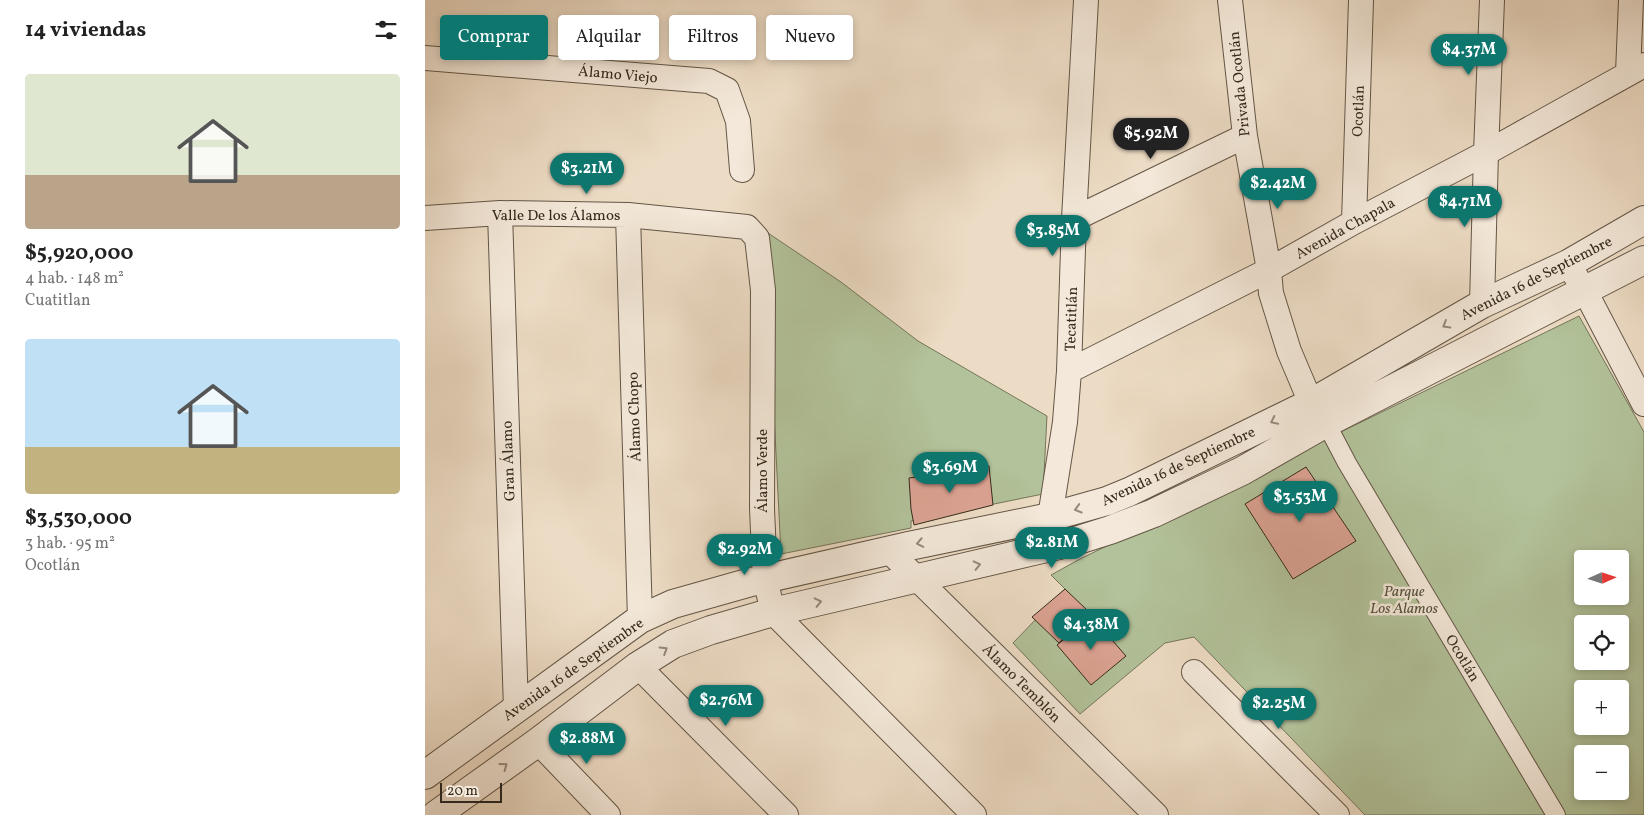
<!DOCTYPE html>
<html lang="es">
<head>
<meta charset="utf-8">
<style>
	:root { --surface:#fff; --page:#f6f6f6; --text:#222; --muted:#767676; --accent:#0f766e }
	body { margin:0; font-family:Vollkorn,serif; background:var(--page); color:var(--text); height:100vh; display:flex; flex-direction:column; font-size:19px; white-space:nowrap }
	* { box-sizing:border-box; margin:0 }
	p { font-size:16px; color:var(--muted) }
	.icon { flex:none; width:28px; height:28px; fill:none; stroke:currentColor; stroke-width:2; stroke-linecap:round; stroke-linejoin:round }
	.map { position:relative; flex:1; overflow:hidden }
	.side { display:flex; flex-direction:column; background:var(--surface); width:425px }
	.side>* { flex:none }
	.hud { position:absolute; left:15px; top:15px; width:475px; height:45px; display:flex; gap:10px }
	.needle { width:32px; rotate:87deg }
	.controls { position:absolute; left:1149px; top:550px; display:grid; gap:10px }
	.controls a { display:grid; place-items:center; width:55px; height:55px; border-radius:5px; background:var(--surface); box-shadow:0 2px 8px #0003; font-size:25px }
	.scale { position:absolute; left:15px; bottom:12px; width:62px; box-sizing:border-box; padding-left:5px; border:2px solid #352a1b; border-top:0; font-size:14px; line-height:18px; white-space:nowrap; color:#352a1b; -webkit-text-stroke:4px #f3e8d9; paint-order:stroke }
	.price { position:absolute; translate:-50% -42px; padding:0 11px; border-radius:18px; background:var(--accent); color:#fff; font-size:16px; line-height:32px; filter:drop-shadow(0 1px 2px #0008) }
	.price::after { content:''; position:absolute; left:50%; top:30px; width:15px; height:11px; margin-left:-8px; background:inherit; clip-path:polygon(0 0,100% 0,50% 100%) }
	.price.current { background:#222; color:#fff }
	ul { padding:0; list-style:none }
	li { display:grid; align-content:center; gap:10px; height:265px; padding:0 25px }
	li span { display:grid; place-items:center; height:155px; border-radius:5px; color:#555 }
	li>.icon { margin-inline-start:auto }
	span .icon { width:90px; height:90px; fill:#fffc; stroke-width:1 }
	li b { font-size:21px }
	h2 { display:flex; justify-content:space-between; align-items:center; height:60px; padding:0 25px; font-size:21px }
	.pill { padding:0 18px; border-radius:5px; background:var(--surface); box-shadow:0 2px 8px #0003; font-size:18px; line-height:45px }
	.pill.current { background:var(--accent); color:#fff }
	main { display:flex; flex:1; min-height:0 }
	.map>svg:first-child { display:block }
	.green { fill:#b2c29a; stroke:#74765a; fill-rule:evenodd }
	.building { fill:#dca393; stroke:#352a1b }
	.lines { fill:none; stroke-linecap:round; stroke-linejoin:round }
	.pedestrian-casing { stroke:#635646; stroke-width:20 }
	.minor-casing { stroke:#635646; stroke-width:26 }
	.tertiary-casing { stroke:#635646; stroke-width:30 }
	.pedestrian { stroke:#f3e8d9; stroke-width:18 }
	.minor { stroke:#f3e8d9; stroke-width:24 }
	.tertiary { stroke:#f3e8d9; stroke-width:28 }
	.oneway { stroke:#94897a }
	.labels { text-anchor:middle; stroke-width:5; stroke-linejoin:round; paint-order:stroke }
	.street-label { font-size:15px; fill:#352a1b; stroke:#f3e8d9 }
	.park-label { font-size:15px; font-style:italic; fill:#54503b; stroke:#f3e8d9 }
</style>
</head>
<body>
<main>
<section class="side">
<h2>14 viviendas<svg class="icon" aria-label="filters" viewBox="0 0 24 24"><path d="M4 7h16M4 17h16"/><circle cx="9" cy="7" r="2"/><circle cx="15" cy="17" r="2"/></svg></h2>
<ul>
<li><span style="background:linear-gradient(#dfe7d0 65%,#b9a48a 0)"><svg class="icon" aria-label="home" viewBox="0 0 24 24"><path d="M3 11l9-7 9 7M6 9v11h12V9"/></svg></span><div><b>$5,920,000</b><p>4 hab. · 148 m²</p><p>Cuatitlan</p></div></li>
<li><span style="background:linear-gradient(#bfe0f5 70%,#c2b280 0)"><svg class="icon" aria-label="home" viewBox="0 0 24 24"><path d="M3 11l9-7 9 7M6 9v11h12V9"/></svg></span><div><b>$3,530,000</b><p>3 hab. · 95 m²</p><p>Ocotlán</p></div></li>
</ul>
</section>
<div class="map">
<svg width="1219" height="815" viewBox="0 0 1219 815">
	<rect width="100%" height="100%" fill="#eddcc5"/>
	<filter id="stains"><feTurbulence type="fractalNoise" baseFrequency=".004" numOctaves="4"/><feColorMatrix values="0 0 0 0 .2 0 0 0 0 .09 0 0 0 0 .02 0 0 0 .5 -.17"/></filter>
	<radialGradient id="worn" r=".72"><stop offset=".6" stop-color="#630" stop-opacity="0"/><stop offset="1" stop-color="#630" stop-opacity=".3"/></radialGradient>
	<path class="green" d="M340 231 416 282 493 341 622 416 618 494 486 521V528L356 554Z
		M1154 316 1219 432V815H940L769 637 740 643 655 714 588 643 640 589 626 575 655 559ZM1158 559H1195V596H1158ZM1158 624H1195V661H1158ZM1158 689H1195V726H1158ZM1158 754H1195V791H1158Z"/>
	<path class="building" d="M564 466 568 505 489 525 486 509 484 478Z
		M881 467 931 541 868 579 820 504Z
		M640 589 663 611 634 643 607 617Z
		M667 617 701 656 666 685 632 645Z"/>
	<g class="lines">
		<g class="pedestrian-casing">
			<path id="pedestrian" d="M901 423 922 463 1131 815"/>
		</g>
		<g class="minor-casing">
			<path id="minor" d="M805 0 820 136 844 270 846 293 864 351 886 403 897 418
				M0 58 284 81 302 90 313 121 317 170
				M1203 73 1206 0
				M75 213 91 709
				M203 215 215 619
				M0 218 75 213 203 215 322 227 332 238 338 290 337 508 340 579 348 612 549 815
				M649 219 820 136
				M929 222 936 0
				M1143 264 1160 291 1219 404
				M1057 304 1061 153 1067 0
				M644 371 844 270 929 222 1061 153 1219 65
				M625 517 640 422 644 371 649 219 661 0
				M463 550 731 815
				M213 666 361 815
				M769 672 912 815
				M113 742 183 815"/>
		</g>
		<g class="tertiary-casing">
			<path id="tertiary" d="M0 775 215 619 248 604 326 582 484 546 625 517 682 501 704 492 886 403 1057 304 1143 264 1219 220
				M11 815 113 742 213 666 248 644 286 630 348 612 647 542 685 530 729 513 817 471 901 423 1219 260"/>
		</g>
		<use href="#pedestrian" class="pedestrian"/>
		<use href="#minor" class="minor"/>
		<use href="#tertiary" class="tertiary"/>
	</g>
	<defs><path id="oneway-chevron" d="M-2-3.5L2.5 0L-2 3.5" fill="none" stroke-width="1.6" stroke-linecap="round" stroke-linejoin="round" transform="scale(1.25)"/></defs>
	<g class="oneway">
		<use href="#oneway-chevron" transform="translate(1021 325) rotate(150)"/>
		<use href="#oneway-chevron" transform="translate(849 421) rotate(154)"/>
		<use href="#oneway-chevron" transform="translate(653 509) rotate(164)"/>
		<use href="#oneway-chevron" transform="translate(495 543) rotate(169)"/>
		<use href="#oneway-chevron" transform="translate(552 565) rotate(-13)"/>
		<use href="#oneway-chevron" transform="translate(393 602) rotate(-13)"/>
		<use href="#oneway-chevron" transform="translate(239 650) rotate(-32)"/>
		<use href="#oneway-chevron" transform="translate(79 766) rotate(-36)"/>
	</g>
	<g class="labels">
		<g class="street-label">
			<text transform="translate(193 74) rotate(5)" y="5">Álamo Viejo</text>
			<text transform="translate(814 84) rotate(-96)" y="5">Privada Ocotlán</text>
			<text transform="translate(933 111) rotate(-88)" y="5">Ocotlán</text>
			<text x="131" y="220">Valle De los Álamos</text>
			<text transform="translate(920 228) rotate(-29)" y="5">Avenida Chapala</text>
			<text transform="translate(1111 278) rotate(-27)" y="5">Avenida 16 de Septiembre</text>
			<text transform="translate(646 319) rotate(-88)" y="5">Tecatitlán</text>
			<text transform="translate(209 417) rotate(-92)" y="5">Álamo Chopo</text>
			<text transform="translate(83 461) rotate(-92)" y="5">Gran Álamo</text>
			<text transform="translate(753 466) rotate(-25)" y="5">Avenida 16 de Septiembre</text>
			<text transform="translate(337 471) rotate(-90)" y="5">Álamo Verde</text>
			<text transform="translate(1038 658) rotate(59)" y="5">Ocotlán</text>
			<text transform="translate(148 669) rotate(-35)" y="5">Avenida 16 de Septiembre</text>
			<text transform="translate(597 683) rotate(45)" y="5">Álamo Temblón</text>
		</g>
		<g class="park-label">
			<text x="979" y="596">Parque<tspan x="979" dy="17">Los Alamos</tspan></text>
		</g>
	</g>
	<rect width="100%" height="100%" filter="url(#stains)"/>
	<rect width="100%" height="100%" fill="url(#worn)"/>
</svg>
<div class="controls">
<a><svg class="needle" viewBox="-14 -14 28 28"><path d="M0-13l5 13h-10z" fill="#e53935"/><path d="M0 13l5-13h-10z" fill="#767676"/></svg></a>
<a><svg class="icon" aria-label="locate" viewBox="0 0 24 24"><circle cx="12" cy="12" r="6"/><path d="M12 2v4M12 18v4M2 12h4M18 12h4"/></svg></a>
<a>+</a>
<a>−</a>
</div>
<div class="scale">20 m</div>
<b class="price" style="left:1044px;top:76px">$4.37M</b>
<b class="price current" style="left:726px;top:160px">$5.92M</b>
<b class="price" style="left:162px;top:195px">$3.21M</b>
<b class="price" style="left:853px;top:210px">$2.42M</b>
<b class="price" style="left:1040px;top:228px">$4.71M</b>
<b class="price" style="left:628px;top:257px">$3.85M</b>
<b class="price" style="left:525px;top:494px">$3.69M</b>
<b class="price" style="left:875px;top:523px">$3.53M</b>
<b class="price" style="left:627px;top:569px">$2.81M</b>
<b class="price" style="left:320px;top:576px">$2.92M</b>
<b class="price" style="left:666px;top:651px">$4.38M</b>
<b class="price" style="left:301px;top:727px">$2.76M</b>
<b class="price" style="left:854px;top:730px">$2.25M</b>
<b class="price" style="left:162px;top:765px">$2.88M</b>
<div class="hud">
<a class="pill current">Comprar</a>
<a class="pill">Alquilar</a>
<a class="pill">Filtros</a>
<a class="pill">Nuevo</a>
</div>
</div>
</main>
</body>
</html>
